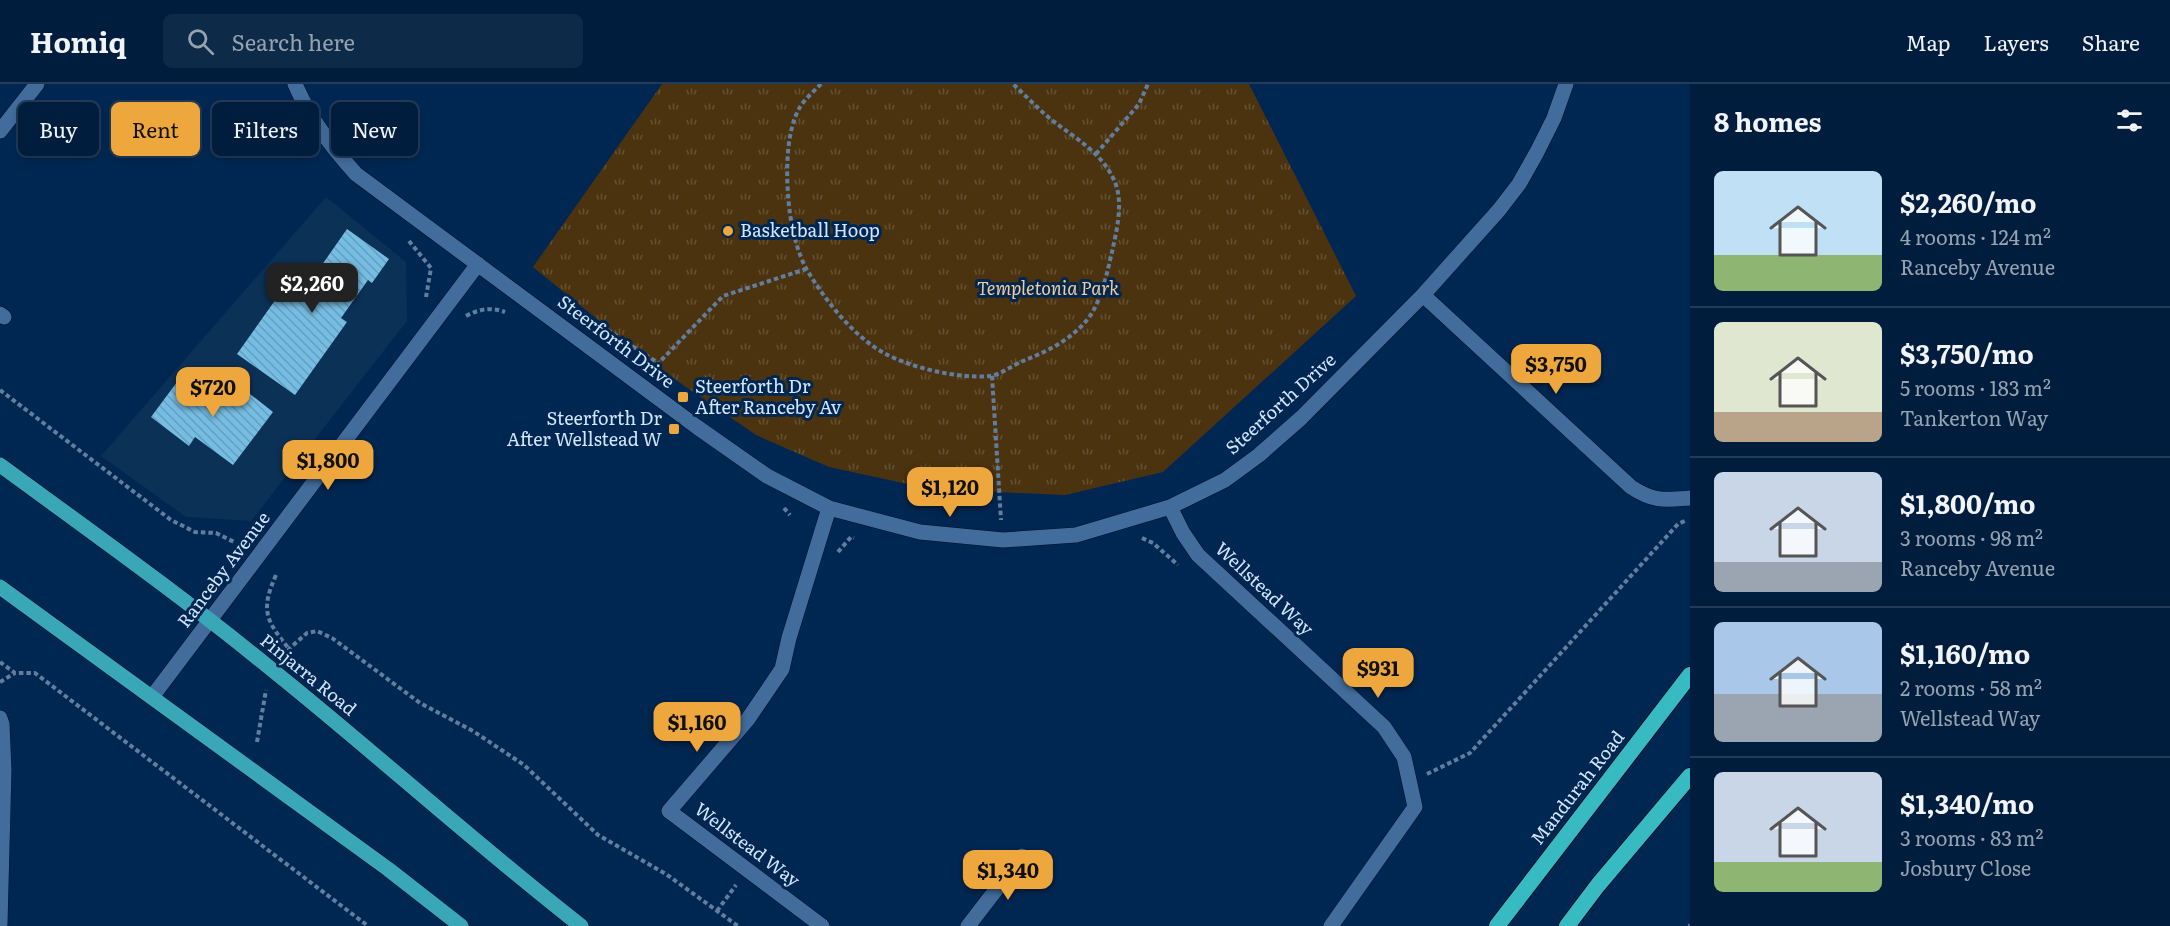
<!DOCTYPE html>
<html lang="en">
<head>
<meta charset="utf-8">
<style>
	:root { --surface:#001d3e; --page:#0e2a49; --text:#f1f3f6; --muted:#95a2b0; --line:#223b58; --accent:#eea73c }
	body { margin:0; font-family:Literata,serif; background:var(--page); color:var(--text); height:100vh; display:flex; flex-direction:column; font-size:22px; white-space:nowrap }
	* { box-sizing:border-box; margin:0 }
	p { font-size:20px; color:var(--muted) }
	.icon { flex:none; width:33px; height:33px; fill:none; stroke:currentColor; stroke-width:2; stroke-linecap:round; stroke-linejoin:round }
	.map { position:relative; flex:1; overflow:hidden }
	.panel { display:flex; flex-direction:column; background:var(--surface); width:480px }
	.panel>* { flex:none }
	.hud { position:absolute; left:18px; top:18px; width:570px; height:54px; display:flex; gap:12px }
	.price { position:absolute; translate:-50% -51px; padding:0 14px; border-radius:12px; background:var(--accent); color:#111; font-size:20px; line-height:39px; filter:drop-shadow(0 2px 3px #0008) }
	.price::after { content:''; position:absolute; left:50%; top:36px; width:18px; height:14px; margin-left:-9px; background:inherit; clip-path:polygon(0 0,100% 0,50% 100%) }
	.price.current { background:#222; color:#fff }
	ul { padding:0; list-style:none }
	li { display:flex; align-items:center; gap:18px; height:150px; padding:0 24px }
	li+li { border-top:2px solid var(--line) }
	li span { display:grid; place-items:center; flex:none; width:168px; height:120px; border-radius:9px; color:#555 }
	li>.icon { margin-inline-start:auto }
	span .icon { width:72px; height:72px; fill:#fffc; stroke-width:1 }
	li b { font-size:26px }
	h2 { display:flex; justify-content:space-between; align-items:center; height:72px; padding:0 24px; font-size:26px }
	.chip { padding:0 21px; border-radius:9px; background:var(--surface); box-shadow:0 3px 9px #0003,0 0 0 2px var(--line); font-size:21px; line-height:54px }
	.chip.current { background:var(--accent); color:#111 }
	header { display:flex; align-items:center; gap:36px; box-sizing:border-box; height:84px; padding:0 30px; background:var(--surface); border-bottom:2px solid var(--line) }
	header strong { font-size:28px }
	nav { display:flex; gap:33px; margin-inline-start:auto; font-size:21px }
	.search { width:420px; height:54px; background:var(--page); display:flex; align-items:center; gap:15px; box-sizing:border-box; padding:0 21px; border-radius:9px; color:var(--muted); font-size:22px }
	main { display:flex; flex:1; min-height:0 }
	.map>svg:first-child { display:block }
	.built { fill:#0c3157 }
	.park { fill:url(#park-tufts) }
	.building { fill:url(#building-back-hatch) }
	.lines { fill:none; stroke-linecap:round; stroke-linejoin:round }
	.minor-casing { stroke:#001027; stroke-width:16 }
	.primary-casing { stroke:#001027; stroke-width:16 }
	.trunk-casing { stroke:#001027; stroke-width:18 }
	.path { stroke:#617e9f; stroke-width:4; stroke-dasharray:4.5 3; stroke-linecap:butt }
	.minor { stroke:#426c9c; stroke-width:15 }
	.primary { stroke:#3aa7b9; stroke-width:15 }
	.trunk { stroke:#37bac2; stroke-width:16 }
	.poi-dot { fill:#eea73c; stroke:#002752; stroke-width:2 }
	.labels { text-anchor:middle; stroke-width:6; stroke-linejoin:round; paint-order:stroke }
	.poi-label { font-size:18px; fill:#d4e6fc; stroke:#002752; text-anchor:start }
	.park-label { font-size:18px; font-style:italic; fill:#f2cc9b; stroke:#002752 }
	.street-label { font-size:18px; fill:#d4e6fc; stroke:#002752 }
</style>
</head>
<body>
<header>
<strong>Homiq</strong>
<div class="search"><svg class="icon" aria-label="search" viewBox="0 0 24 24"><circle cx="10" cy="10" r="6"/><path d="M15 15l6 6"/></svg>Search here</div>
<nav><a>Map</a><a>Layers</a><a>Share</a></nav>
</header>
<main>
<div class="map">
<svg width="1690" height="842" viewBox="0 0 1690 842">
	<defs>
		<pattern id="park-tufts" width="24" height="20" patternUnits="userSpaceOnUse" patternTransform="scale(1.5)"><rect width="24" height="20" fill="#4b330f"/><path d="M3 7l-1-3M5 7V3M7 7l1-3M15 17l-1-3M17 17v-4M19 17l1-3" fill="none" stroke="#645133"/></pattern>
		<pattern id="building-back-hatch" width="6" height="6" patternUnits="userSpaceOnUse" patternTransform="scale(1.5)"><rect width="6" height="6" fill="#76bde4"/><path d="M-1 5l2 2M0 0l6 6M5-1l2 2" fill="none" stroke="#689fbe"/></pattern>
	</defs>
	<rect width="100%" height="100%" fill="#002752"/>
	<path class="built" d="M326 113 406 178 407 237 251 437 186 433 101 372Z"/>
	<path class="park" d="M662 0H1249L1356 212 1163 388 1065 411 931 405 829 383 756 351 651 279 533 183Z"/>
	<path class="building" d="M347 145 389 175 372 199 368 196 341 234 347 238 295 311 237 270 288 198 303 208Z
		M180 294 202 310 207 304 223 316 236 299 273 328 233 381 195 353 189 362 151 333Z"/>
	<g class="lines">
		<g class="minor-casing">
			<path id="minor" d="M295 0C310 35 331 62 356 90L697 343 767 392 829 424 920 448 1003 456 1076 451 1170 423 1225 396 1259 371 1301 334 1423 211 1499 126 1519 100 1537 68 1554 34 1566 0
				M0 47 37 0
				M1423 211 1631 403C1654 418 1664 416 1690 414
				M0 230 4 233
				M1170 423 1183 449 1198 471 1384 643 1404 673 1415 723 1331 842
				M152 613 478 180
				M0 634 2 640 4 686 0 840
				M822 842 669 727 748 635 782 585 789 554 829 424
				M968 842 1022 772"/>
		</g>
		<g class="primary-casing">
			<path id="primary" d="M0 381C93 449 187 516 276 589 379 672 477 761 581 842
				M0 503 388 785 461 842"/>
		</g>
		<g class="trunk-casing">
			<path id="trunk" d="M1497 842 1690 591
				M1567 842 1598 801 1690 692"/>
		</g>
		<path class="path" d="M821 0C814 7 805 15 800 23 784 50 786 100 790 130 793 149 798 170 807 186 825 216 853 252 884 269 911 284 959 295 990 292 1000 291 1013 281 1023 277 1048 267 1073 255 1090 232 1102 214 1107 189 1112 168 1117 145 1125 114 1112 92 1099 67 1075 54 1053 37 1039 26 1026 12 1013 0
			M1096 70 1139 20 1148 0
			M409 157 431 184 426 213
			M576 225 658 279
			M466 232C479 225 491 223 505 228
			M651 287 723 212 806 185
			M992 292 1001 436
			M0 306 171 436 195 448 216 449 236 459
			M784 424 790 431
			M1142 454 1153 459 1178 481
			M838 468 851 453 854 454
			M276 491C260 527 266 536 289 565
			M286 574 289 565 307 549 317 547 332 554 420 619 473 647 524 681 598 751 666 790 738 842
			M0 578 15 589H35L368 842
			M0 598 15 589
			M257 658 266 606
			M1427 690 1470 669 1678 440 1687 436
			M717 827 736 801
			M1689 842 1690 841"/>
		<use href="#minor" class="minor"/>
		<use href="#primary" class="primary"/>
		<use href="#trunk" class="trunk"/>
	</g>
	<g class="poi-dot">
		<circle cx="728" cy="147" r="6"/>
		<rect x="677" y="307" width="12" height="12" rx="3"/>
		<rect x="668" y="339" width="12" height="12" rx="3"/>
	</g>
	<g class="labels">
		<g class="poi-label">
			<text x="740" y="153">Basketball Hoop</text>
			<text x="695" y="309">Steerforth Dr<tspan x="695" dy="21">After Ranceby Av</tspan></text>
			<text x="662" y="341" text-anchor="end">Steerforth Dr<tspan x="662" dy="21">After Wellstead W</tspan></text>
		</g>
		<g class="park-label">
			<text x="1048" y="211">Templetonia Park</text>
		</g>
		<g class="street-label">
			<text transform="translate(616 258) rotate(37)" y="6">Steerforth Drive</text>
			<text transform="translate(1281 320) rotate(-42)" y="6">Steerforth Drive</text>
			<text transform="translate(224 486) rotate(-53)" y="6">Ranceby Avenue</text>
			<text transform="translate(1264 505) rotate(43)" y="6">Wellstead Way</text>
			<text transform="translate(308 591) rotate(39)" y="6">Pinjarra Road</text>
			<text transform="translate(1578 704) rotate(-52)" y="6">Mandurah Road</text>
			<text transform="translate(747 761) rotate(37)" y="6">Wellstead Way</text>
		</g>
	</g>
</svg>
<b class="price current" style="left:312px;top:230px">$2,260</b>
<b class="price" style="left:1556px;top:311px">$3,750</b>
<b class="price" style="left:213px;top:334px">$720</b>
<b class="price" style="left:328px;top:407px">$1,800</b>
<b class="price" style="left:950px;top:434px">$1,120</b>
<b class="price" style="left:1378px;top:615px">$931</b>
<b class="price" style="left:697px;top:669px">$1,160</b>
<b class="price" style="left:1008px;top:817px">$1,340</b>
<div class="hud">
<a class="chip">Buy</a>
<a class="chip current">Rent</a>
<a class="chip">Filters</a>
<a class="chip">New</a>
</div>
</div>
<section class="panel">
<h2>8 homes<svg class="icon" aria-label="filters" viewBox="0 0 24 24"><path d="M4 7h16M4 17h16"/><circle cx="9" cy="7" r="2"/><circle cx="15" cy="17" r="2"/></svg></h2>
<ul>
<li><span style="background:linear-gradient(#bfe0f5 70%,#8fb573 0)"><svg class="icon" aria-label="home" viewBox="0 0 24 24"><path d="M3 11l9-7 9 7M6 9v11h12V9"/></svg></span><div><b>$2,260/mo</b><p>4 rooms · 124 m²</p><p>Ranceby Avenue</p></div></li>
<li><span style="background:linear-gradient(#dfe7d0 75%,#b9a48a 0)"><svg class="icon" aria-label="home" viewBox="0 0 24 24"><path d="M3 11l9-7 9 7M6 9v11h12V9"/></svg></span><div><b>$3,750/mo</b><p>5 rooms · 183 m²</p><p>Tankerton Way</p></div></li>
<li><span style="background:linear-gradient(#c9d6e8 75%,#9aa5b1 0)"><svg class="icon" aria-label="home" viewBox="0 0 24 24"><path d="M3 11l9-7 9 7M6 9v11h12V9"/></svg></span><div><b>$1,800/mo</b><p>3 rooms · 98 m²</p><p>Ranceby Avenue</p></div></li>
<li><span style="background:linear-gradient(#a9c7e8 60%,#9aa5b1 0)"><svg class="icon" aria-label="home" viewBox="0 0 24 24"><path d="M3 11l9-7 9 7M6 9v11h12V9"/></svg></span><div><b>$1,160/mo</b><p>2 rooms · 58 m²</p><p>Wellstead Way</p></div></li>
<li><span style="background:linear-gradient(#c9d6e8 75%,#8fb573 0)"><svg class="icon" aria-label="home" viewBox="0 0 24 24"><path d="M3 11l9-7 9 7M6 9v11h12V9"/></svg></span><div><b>$1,340/mo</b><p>3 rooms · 83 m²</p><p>Josbury Close</p></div></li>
</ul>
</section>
</main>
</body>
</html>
